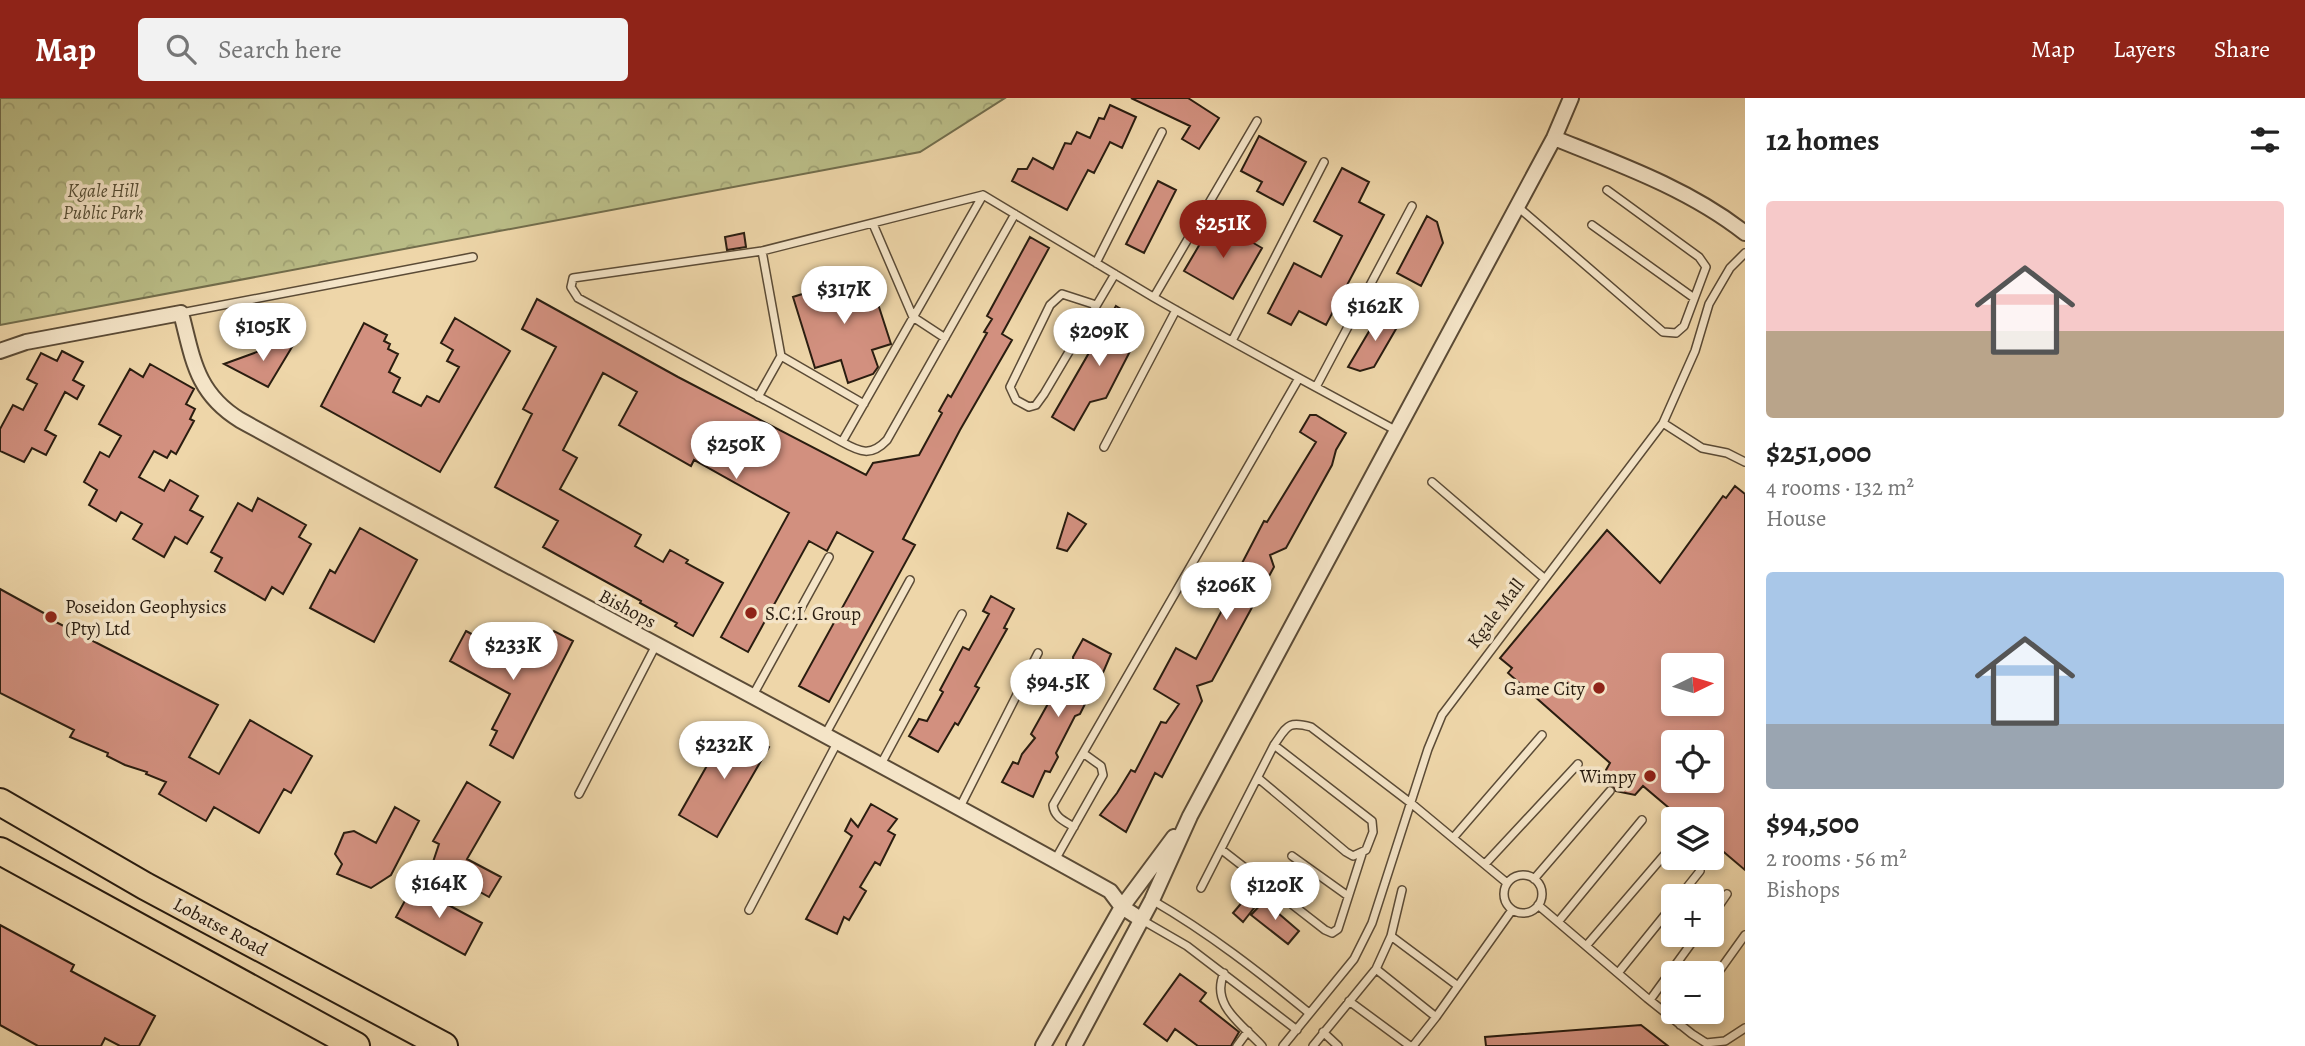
<!DOCTYPE html>
<html lang="en">
<head>
<meta charset="utf-8">
<style>
	:root { --surface:#fff; --page:#f2f2f2; --text:#222; --muted:#767676; --accent:#8f2418 }
	body { margin:0; font-family:Alegreya,serif; background:var(--page); color:var(--text); height:100vh; display:flex; flex-direction:column; font-size:26px; white-space:nowrap }
	* { box-sizing:border-box; margin:0 }
	p { font-size:23px; color:var(--muted) }
	.icon { flex:none; width:38px; height:38px; fill:none; stroke:currentColor; stroke-width:2; stroke-linecap:round; stroke-linejoin:round }
	.map { position:relative; flex:1; overflow:hidden }
	.details { display:flex; flex-direction:column; background:var(--surface); width:560px }
	.details>* { flex:none }
	.needle { width:46px; rotate:85deg }
	.controls { position:absolute; left:1661px; top:555px; display:grid; gap:14px }
	.controls a { display:grid; place-items:center; width:63px; height:63px; border-radius:7px; background:var(--surface); box-shadow:0 4px 10px #0003; font-size:35px }
	.price { position:absolute; translate:-50% -60px; padding:0 16px; border-radius:24px; background:#fff; color:#222; font-size:23px; line-height:46px; filter:drop-shadow(0 2px 4px #0008) }
	.price::after { content:''; position:absolute; left:50%; top:42px; width:21px; height:16px; margin-left:-10px; background:inherit; clip-path:polygon(0 0,100% 0,50% 100%) }
	.price.current { background:var(--accent); color:#fff }
	ul { padding:0; list-style:none }
	li { display:grid; align-content:center; gap:14px; height:371px; padding:0 21px }
	li span { display:grid; place-items:center; height:217px; border-radius:7px; color:#555 }
	li>.icon { margin-inline-start:auto }
	span .icon { width:126px; height:126px; fill:#fffc; stroke-width:1 }
	li b { font-size:30px }
	h2 { display:flex; justify-content:space-between; align-items:center; height:84px; padding:0 21px; font-size:30px }
	header { display:flex; align-items:center; gap:42px; box-sizing:border-box; height:98px; padding:0 35px; background:var(--accent); color:#fff }
	header strong { font-size:33px }
	nav { display:flex; gap:38px; margin-inline-start:auto; font-size:24px }
	.search { width:490px; height:63px; background:var(--page); display:flex; align-items:center; gap:18px; box-sizing:border-box; padding:0 24px; border-radius:7px; color:var(--muted); font-size:26px }
	main { display:flex; flex:1; min-height:0 }
	.map>svg:first-child { display:block }
	.park { fill:url(#park-crowns); stroke:#726d4c; stroke-width:2 }
	.building { fill:#d2907f; stroke:#2a1d10; stroke-width:2; fill-rule:evenodd }
	.lines { fill:none; stroke-linecap:round; stroke-linejoin:round }
	.lane-casing { stroke:#5b4b36; stroke-width:10 }
	.street-casing { stroke:#5b4b36; stroke-width:18 }
	.highway-casing { stroke:#2a1d10; stroke-width:30 }
	.lane { stroke:#f4e4c7; stroke-width:7 }
	.street { stroke:#f4e4c7; stroke-width:14 }
	.highway { stroke:#eed6a9; stroke-width:26 }
	.poi-dot { fill:#8f2418; stroke:#f4e4c7; stroke-width:2.5 }
	.labels { text-anchor:middle; stroke-width:7; stroke-linejoin:round; paint-order:stroke }
	.park-label { font-size:19px; font-style:italic; fill:#554d34; stroke:#f4e4c7 }
	.poi-label { font-size:19px; fill:#2a1d10; stroke:#f4e4c7; text-anchor:start }
	.street-label { font-size:19px; fill:#2a1d10; stroke:#f4e4c7 }
</style>
</head>
<body>
<header>
<strong>Map</strong>
<div class="search"><svg class="icon" aria-label="search" viewBox="0 0 24 24"><circle cx="10" cy="10" r="6"/><path d="M15 15l6 6"/></svg>Search here</div>
<nav><a>Map</a><a>Layers</a><a>Share</a></nav>
</header>
<main>
<div class="map">
<svg width="1745" height="948" viewBox="0 0 1745 948">
	<defs>
		<pattern id="park-crowns" width="20" height="18" patternUnits="userSpaceOnUse" patternTransform="scale(1.75)"><rect width="20" height="18" fill="#babd87"/><path d="M2 6a3 3 0 1 1 6 0M12 15a3 3 0 1 1 6 0" fill="none" stroke="#a0a274"/></pattern>
	</defs>
	<rect width="100%" height="100%" fill="#eed6a9"/>
	<filter id="stains"><feTurbulence type="fractalNoise" baseFrequency=".00286" numOctaves="4"/><feColorMatrix values="0 0 0 0 .2 0 0 0 0 .09 0 0 0 0 .02 0 0 0 .5 -.17"/></filter>
	<radialGradient id="worn" r=".72"><stop offset=".6" stop-color="#630" stop-opacity="0"/><stop offset="1" stop-color="#630" stop-opacity=".3"/></radialGradient>
	<path class="park" d="M0 0H1005L920 54 0 227Z"/>
	<path class="building" d="M1131 0H1188L1219 20 1199 51 1182 41 1190 28Z
		M1110 7 1136 19 1122 50 1110 44 1094 75 1088 72 1067 112 1012 83 1018 71H1027L1033 60 1053 71 1065 45 1071 46 1077 34 1090 40 1099 20 1104 21Z
		M1259 38 1306 64 1283 107 1257 93 1262 84 1241 73Z
		M1342 70 1369 84 1359 104 1384 117 1326 227 1299 213 1291 227 1268 215 1294 165 1321 179 1342 138 1314 123Z
		M1158 83 1176 92 1144 155 1126 146Z
		M1427 118 1437 124 1443 145 1421 188 1397 175Z
		M1214 122 1262 150 1233 201 1184 173Z
		M744 135 746 149 727 152 725 139Z
		M1030 139 1049 150 1002 236 1012 242 960 332 903 441 915 447 829 604 799 588 873 454 837 434 827 453 809 443 748 554 721 539 789 415 694 362 691 368 619 327 637 294 603 275 563 352 577 360 560 391 641 437 635 448 663 464 670 452 688 462 686 465 723 485 693 538 675 528 677 525 640 505 641 503 543 449 558 423 495 389 532 316 523 311 556 249 522 231 537 201 678 279 866 377 873 365 919 357 942 315 939 313 948 297 951 299 987 235 984 234 992 221 987 218Z
		M868 175 891 246 872 252 878 269 873 276 848 285 841 262 815 270 793 199Z
		M1116 208 1131 217 1133 228 1141 232 1106 300 1090 304 1074 332 1052 319Z
		M1381 213 1400 224 1374 269 1360 273 1348 269Z
		M455 220 510 253 440 374 321 308 364 225 387 237 384 243 390 246 388 251 398 256 389 274 400 280 393 294 421 308 427 298 439 304 459 269 447 263 453 252 441 245Z
		M298 239 268 289 224 266Z
		M62 253 83 264 73 282 84 288 77 301 65 294 45 332 56 338 46 357 32 350 24 364 0 353V331L13 307 23 312 37 286 27 281 41 255 57 263Z
		M150 266 194 291 186 306 195 311 190 321 194 323 176 356 171 353 167 360 154 353 139 379 164 393 170 382 198 398 190 412 203 419 187 446 175 439 164 459 133 441 142 426 121 414 116 423 89 407 97 392 84 384 100 354 109 359 121 338 99 326 130 271 143 279Z
		M1310 317H1316L1346 335 1336 352 1332 367 1286 450 1270 457 1274 469 1212 583 1197 588 1202 603 1162 679 1155 675 1126 734 1100 717 1117 695 1131 672 1135 674 1161 624 1166 625 1179 606 1154 591 1176 550 1196 561 1244 471 1240 469 1264 423 1267 424 1316 344 1300 334Z
		M1735 388 1745 396V772L1712 744V721H1682L1643 688 1635 697 1616 693 1607 682 1606 672 1610 665 1508 575 1512 570 1500 560 1607 432 1660 485 1723 398 1726 400ZM1673 567H1712V606H1673ZM1673 644H1712V682H1673Z
		M258 400 306 427 299 439 311 446 283 496 272 489 265 502 215 473 222 460 211 454 238 405 252 413Z
		M1068 415 1086 426 1067 453 1057 450Z
		M360 430 417 462 374 544 310 510 330 472 335 475Z
		M0 491 51 519 50 521 218 607 189 659 219 676 250 622 312 658 291 695 284 691 259 735 214 709 206 723 159 696 166 684 146 676 147 674 125 667 107 658 108 655 70 639 74 632 0 595Z
		M991 498 1014 511 1004 530 1007 531 975 588 979 590 958 627 955 625 938 654 909 638 919 621 927 623 943 594 940 592 963 549 969 552 989 516 983 513Z
		M466 533 529 567 541 544 547 547 554 533 573 543 513 660 490 647 497 633 492 631 510 596 450 563Z
		M1083 541 1111 556 1093 598H1089L1080 616 1075 618 1056 655 1058 659 1050 674 1045 673 1033 699 1002 684 1013 664 1018 666 1022 656 1035 640 1031 636 1054 595 1077 591 1064 582 1074 568 1073 559Z
		M730 627 769 649 717 739 679 717Z
		M467 684 500 704 467 761 501 779 489 799 432 767 439 746 433 743Z
		M871 706 897 721 888 733 895 737 880 767 875 764 860 789 866 793 849 822 844 819 837 836 806 821 852 738 845 733 851 721 858 729Z
		M395 709 419 723 391 777 371 790 337 776 342 766 335 756 344 735 354 733 376 745Z
		M413 788 482 825 465 857 396 819Z
		M1244 802 1254 810 1243 824 1233 815Z
		M1264 803 1299 833 1288 846 1251 817Z
		M0 827 74 867 71 873 155 918 139 948H120L105 940 101 948H38L0 927Z
		M1180 876 1206 895 1200 903 1239 934 1231 948H1198L1175 931 1167 943 1144 926Z
		M1641 927 1668 948H1486L1485 939Z"/>
	<g class="lines">
		<g class="lane-casing">
			<path id="lane" d="M1518 109 1663 234 1676 235 1684 228 1706 169 1699 159 1607 92
				M1015 116 887 342C871 359 860 354 842 344L578 200 571 189 573 180 762 153 983 97C1040 131 1096 165 1153 199 1233 245 1315 289 1397 333
				M873 126 913 219 945 240
				M1592 127 1694 200
				M762 153 781 258 864 306
				M1096 165 1162 34
				M1154 199 1257 23
				M1096 207 1062 196 1050 207 1010 289 1016 302 1029 309 1036 307 1044 296 1115 176
				M181 215 473 159
				M1232 243 1324 64
				M1316 289 1412 108
				M758 299 781 258
				M1663 325 1702 350 1727 355 1745 364
				M842 344 983 97
				M1104 349 1176 212
				M1432 384 1545 481
				M752 599 829 459
				M825 637 910 482
				M880 668 962 516
				M1258 680 1346 754 1353 758 1366 752 1373 734 1372 723 1274 647
				M579 696 656 547
				M960 709 1038 555
				M1074 729C1064 723 1054 719 1053 707L1299 280
				M1453 740 1542 637
				M1222 752 1325 832 1332 835 1338 831 1362 756
				M1292 758 1348 798
				M1055 762 1103 677 1101 668 1083 655
				M1485 766 1578 666
				M1504 796a19 19 0 1 1 38 0a19 19 0 1 1-38 0Z
				M1534 781 1610 693
				M1201 790 1274 647C1287 629 1287 622 1311 629L1412 706 1507 785
				M1680 798 1700 773
				M1152 802C1209 835 1259 874 1309 915
				M1538 807 1647 900 1692 936 1706 945 1725 943 1745 930
				M749 812 837 645
				M1712 818 1727 796
				M1142 822 1187 848 1297 932
				M1558 824 1642 722
				M1391 838 1458 888
				M1586 848 1672 748
				M1376 871 1436 919
				M1224 875C1210 907 1242 926 1262 948
				M1618 875 1673 807
				M1712 883 1745 837
				M1650 902 1698 836
				M1349 903 1410 948
				M1680 927 1690 914
				M1323 934 1338 948
				M1237 948 1248 933
				M1283 948 1354 861 1372 825 1428 651 1442 617 1663 325 1695 253 1709 206 1730 170 1745 155
				M1313 948 1376 871 1391 838 1402 792
				M1413 948 1436 919 1512 812"/>
		</g>
		<g class="street-casing">
			<path id="street" d="M1554 40C1619 66 1689 91 1745 135
				M0 253 26 244 181 215C193 261 196 295 240 322 529 481 822 632 1110 793L1122 809 1142 822
				M1043 948 1122 809 1174 739
				M1074 948 1152 802 1190 718 1554 40 1571 0"/>
		</g>
		<g class="highway-casing">
			<path id="highway" d="M0 704 145 788 444 948
				M0 753 356 948"/>
		</g>
		<use href="#lane" class="lane"/>
		<use href="#street" class="street"/>
		<use href="#highway" class="highway"/>
	</g>
	<g class="poi-dot">
		<circle cx="751" cy="515" r="7"/>
		<circle cx="51" cy="519" r="7"/>
		<circle cx="1599" cy="590" r="7"/>
		<circle cx="1650" cy="678" r="7"/>
	</g>
	<g class="labels">
		<g class="park-label">
			<text x="103" y="99">Kgale Hill<tspan x="103" dy="22">Public Park</tspan></text>
		</g>
		<g class="poi-label">
			<text x="65" y="515">Poseidon Geophysics<tspan x="65" dy="22">(Pty) Ltd</tspan></text>
			<text x="765" y="522">S.C.I. Group</text>
			<text x="1585" y="597" text-anchor="end">Game City</text>
			<text x="1636" y="685" text-anchor="end">Wimpy</text>
		</g>
		<g class="street-label">
			<text transform="translate(628 510) rotate(28)" y="7">Bishops</text>
			<text transform="translate(1495 515) rotate(-53)" y="7">Kgale Mall</text>
			<text transform="translate(221 828) rotate(28)" y="7">Lobatse Road</text>
		</g>
	</g>
	<rect width="100%" height="100%" filter="url(#stains)"/>
	<rect width="100%" height="100%" fill="url(#worn)"/>
</svg>
<div class="controls">
<a><svg class="needle" viewBox="-14 -14 28 28"><path d="M0-13l5 13h-10z" fill="#e53935"/><path d="M0 13l5-13h-10z" fill="#767676"/></svg></a>
<a><svg class="icon" aria-label="locate" viewBox="0 0 24 24"><circle cx="12" cy="12" r="6"/><path d="M12 2v4M12 18v4M2 12h4M18 12h4"/></svg></a>
<a><svg class="icon" aria-label="layers" viewBox="0 0 24 24"><path d="M12 4l9 5-9 5-9-5zM3 14l9 5 9-5"/></svg></a>
<a>+</a>
<a>−</a>
</div>
<b class="price current" style="left:1223px;top:162px">$251K</b>
<b class="price" style="left:844px;top:228px">$317K</b>
<b class="price" style="left:1375px;top:245px">$162K</b>
<b class="price" style="left:263px;top:265px">$105K</b>
<b class="price" style="left:1099px;top:270px">$209K</b>
<b class="price" style="left:736px;top:383px">$250K</b>
<b class="price" style="left:1226px;top:524px">$206K</b>
<b class="price" style="left:513px;top:584px">$233K</b>
<b class="price" style="left:1058px;top:621px">$94.5K</b>
<b class="price" style="left:724px;top:683px">$232K</b>
<b class="price" style="left:439px;top:822px">$164K</b>
<b class="price" style="left:1275px;top:824px">$120K</b>
</div>
<section class="details">
<h2>12 homes<svg class="icon" aria-label="filters" viewBox="0 0 24 24"><path d="M4 7h16M4 17h16"/><circle cx="9" cy="7" r="2"/><circle cx="15" cy="17" r="2"/></svg></h2>
<ul>
<li><span style="background:linear-gradient(#f6c9c9 60%,#b9a48a 0)"><svg class="icon" aria-label="home" viewBox="0 0 24 24"><path d="M3 11l9-7 9 7M6 9v11h12V9"/></svg></span><div><b>$251,000</b><p>4 rooms · 132 m²</p><p>House</p></div></li>
<li><span style="background:linear-gradient(#a9c7e8 70%,#9aa5b1 0)"><svg class="icon" aria-label="home" viewBox="0 0 24 24"><path d="M3 11l9-7 9 7M6 9v11h12V9"/></svg></span><div><b>$94,500</b><p>2 rooms · 56 m²</p><p>Bishops</p></div></li>
</ul>
</section>
</main>
</body>
</html>
